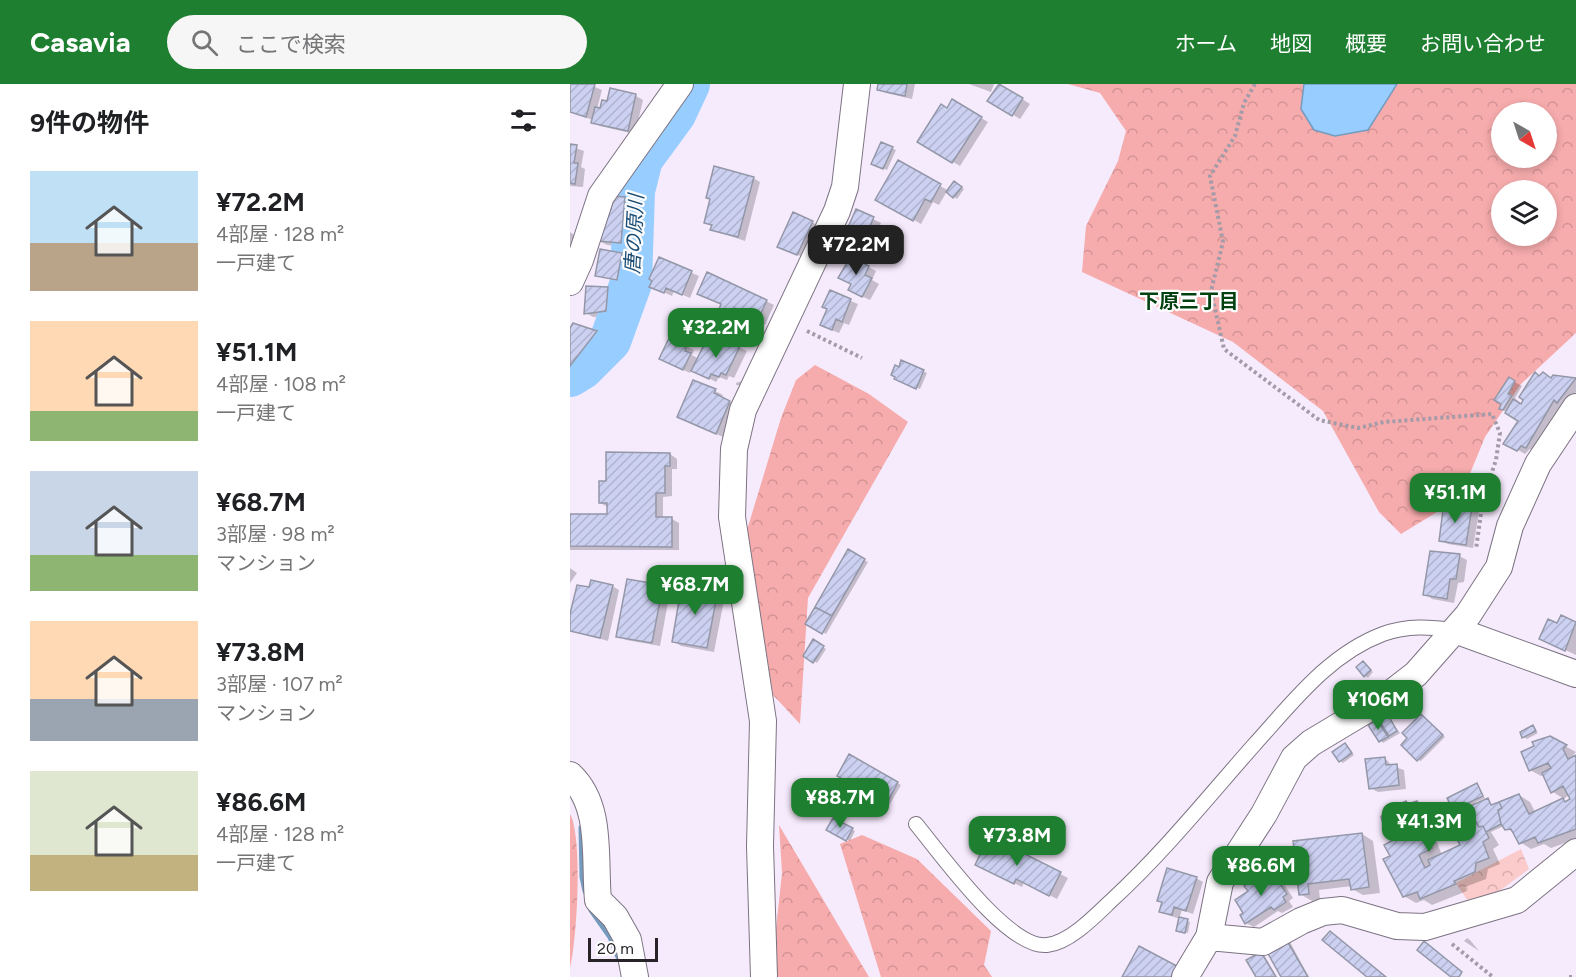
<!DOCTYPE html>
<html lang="ja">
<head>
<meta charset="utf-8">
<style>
	:root { --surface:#fff; --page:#f6f6f6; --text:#202124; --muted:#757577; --accent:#1f7f31 }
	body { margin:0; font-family:Figtree,"Noto Sans JP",sans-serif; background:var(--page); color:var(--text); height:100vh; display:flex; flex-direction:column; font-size:22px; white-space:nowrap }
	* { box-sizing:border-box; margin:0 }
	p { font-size:20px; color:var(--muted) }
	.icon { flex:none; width:33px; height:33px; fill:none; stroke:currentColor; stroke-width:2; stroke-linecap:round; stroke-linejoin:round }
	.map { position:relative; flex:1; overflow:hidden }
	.sheet { display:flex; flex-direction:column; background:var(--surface); width:570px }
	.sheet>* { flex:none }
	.needle { width:39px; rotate:141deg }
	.fabs { position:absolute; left:921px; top:18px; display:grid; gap:12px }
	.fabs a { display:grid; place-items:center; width:66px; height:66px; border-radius:50%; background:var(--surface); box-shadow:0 3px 9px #0003; font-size:30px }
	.scale { position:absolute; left:18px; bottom:15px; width:70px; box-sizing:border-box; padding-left:6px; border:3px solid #272329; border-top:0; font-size:16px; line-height:21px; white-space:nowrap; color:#272329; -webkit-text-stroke:4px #fdfdfd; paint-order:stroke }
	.price { position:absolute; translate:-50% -51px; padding:0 14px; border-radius:12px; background:var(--accent); color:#fff; font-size:20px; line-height:39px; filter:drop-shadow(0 2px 3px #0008) }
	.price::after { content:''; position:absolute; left:50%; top:36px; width:18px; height:14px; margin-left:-9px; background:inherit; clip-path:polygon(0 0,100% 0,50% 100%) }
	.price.current { background:#222; color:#fff }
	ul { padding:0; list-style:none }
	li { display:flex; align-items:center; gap:18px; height:150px; padding:0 30px }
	li span { display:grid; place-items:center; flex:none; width:168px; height:120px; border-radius:0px; color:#555 }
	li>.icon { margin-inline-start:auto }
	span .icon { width:72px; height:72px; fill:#fffc; stroke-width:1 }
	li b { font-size:26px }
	h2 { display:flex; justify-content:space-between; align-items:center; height:72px; padding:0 30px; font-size:26px }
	header { display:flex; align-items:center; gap:36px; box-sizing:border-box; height:84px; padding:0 30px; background:var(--accent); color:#fff }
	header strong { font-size:28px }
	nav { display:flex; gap:33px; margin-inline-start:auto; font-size:21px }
	.search { width:420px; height:54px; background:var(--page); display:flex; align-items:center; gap:15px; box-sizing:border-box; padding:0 21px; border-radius:33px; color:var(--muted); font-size:22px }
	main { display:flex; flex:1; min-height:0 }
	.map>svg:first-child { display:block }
	.forest { fill:url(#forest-crowns); fill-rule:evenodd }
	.park { fill:url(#park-crowns) }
	.water { fill:#97ceff; stroke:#759bbf; stroke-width:1.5 }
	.shadow { fill:#0003 }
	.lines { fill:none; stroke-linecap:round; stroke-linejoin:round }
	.stream { stroke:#759bbf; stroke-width:7 }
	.river { stroke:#97ceff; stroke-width:42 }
	.building { fill:url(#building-hatch); stroke:#9497a8; stroke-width:1.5 }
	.service-casing { stroke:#7c7382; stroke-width:16 }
	.minor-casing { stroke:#7c7382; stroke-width:28 }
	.path { stroke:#a49ba9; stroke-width:4; stroke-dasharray:3 3; stroke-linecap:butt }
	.service { stroke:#fff; stroke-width:14 }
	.minor { stroke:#fff; stroke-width:26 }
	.labels { text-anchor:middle; stroke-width:4.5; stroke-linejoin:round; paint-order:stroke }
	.water-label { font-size:20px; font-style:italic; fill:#1b4d75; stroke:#fdfdfd }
	.neighbourhood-label { font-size:20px; font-weight:bold; fill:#00410f; stroke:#fdfdfd }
</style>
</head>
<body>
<header>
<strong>Casavia</strong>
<div class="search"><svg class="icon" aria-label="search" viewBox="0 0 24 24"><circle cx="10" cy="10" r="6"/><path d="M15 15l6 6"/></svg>ここで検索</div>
<nav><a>ホーム</a><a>地図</a><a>概要</a><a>お問い合わせ</a></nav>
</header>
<main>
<section class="sheet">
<h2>9件の物件<svg class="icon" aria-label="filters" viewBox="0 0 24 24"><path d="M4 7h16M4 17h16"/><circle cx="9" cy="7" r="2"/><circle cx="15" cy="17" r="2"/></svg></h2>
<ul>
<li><span style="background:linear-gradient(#bfe0f5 60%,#b9a48a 0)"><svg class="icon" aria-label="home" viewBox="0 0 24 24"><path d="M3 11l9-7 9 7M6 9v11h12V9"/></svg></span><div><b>¥72.2M</b><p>4部屋 · 128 m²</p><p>一戸建て</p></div></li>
<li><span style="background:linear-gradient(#ffd9b3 75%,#8fb573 0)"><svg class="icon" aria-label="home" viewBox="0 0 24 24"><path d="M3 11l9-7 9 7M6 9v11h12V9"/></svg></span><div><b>¥51.1M</b><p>4部屋 · 108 m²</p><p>一戸建て</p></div></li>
<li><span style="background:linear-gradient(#c9d6e8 70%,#8fb573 0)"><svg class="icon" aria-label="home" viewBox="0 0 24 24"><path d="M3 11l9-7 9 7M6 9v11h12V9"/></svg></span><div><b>¥68.7M</b><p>3部屋 · 98 m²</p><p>マンション</p></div></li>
<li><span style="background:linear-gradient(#ffd9b3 65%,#9aa5b1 0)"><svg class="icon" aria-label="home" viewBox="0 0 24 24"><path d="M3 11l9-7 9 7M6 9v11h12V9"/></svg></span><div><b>¥73.8M</b><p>3部屋 · 107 m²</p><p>マンション</p></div></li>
<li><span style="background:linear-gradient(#dfe7d0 70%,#c2b280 0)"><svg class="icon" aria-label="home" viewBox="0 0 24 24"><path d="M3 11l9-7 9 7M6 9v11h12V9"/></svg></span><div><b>¥86.6M</b><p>4部屋 · 128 m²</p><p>一戸建て</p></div></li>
</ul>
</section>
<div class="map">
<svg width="1006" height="893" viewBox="0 0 1006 893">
	<defs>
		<pattern id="forest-crowns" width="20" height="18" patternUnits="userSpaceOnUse" patternTransform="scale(1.5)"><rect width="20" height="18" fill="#f6abac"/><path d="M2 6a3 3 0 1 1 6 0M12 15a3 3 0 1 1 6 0" fill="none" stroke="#d39394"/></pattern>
		<pattern id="park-crowns" width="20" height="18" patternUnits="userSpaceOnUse" patternTransform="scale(1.5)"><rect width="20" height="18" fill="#fbcaca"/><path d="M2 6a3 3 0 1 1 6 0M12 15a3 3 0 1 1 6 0" fill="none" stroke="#d7adae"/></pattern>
		<pattern id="building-hatch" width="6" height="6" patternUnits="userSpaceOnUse" patternTransform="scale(1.5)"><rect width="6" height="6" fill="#ccd1f1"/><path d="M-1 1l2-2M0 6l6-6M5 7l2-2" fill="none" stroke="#afb3cf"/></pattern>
	</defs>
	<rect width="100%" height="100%" fill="#f6ebfd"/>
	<path class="forest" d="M498 0H734L732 25 798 46 827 0H1006V249L951 300 915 353 890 414 831 450 809 428 753 327 663 258 512 188 516 142 548 77 556 47 530 9ZM932 28H976V74H932ZM932 106H976V152H932Z
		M245 281 299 310 338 338 238 514 230 640 203 611 177 446 211 334 226 296Z
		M0 730C13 753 7 856 0 884Z
		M209 741 299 893H207L204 863 212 789Z
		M292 751 347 775 421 847 414 881 422 893H311L270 760Z"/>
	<path class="park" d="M951 765 959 785 928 808 897 816 886 799Z"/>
	<path class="water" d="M734 0H827L798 46 765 52 744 46 731 25Z"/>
	<path class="shadow" d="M0 0H18L32 6 27 25 66 12 73 16 65 50 30 42 23 36 0 28Z
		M310 0H345L342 15 316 9 309 5Z
		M399 0H424L421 8Z
		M430 1 460 20 450 35 419 17Z
		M383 17 418 38 390 82 349 58Z
		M312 60 326 66 317 86 306 81Z
		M0 62 14 67 11 83 15 85 13 103 0 102Z
		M328 78 379 107 388 101 394 105 387 115 377 107 369 121 363 118 351 140 308 116Z
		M183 94 190 98 175 157 142 146 143 143 136 139Z
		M44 113 55 114 62 118 58 163 37 161 29 157 43 126Z
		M287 127 311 139 298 168 281 161Z
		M242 138 249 142 235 174 216 166Z
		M0 148 12 157 0 173Z
		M51 170 59 174 54 199 27 191Z
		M281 174 306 187 302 196 309 200 300 216 287 210 283 200Z
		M89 175 129 192 120 214 104 207 102 212 89 206Z
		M38 205 45 209 44 231 23 233 16 229Z
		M260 208 288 220 279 241 274 239 269 249 259 245Z
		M196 217 204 221 195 241 171 229 169 233 151 224Z
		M4 241 33 252 8 286 0 282V246Z
		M100 254 124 266 122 271 129 275 146 266 152 255 177 267 164 294 159 292 157 296 149 293 146 298 122 285 120 289 99 279Z
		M332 278 357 289 350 305 329 296Z
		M966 290 982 296 984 292 1006 295V308L995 322 992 320 964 367 960 365 955 370 936 359 950 337 930 324 939 295 952 302 945 314 952 321Z
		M175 296 179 302 166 301V299Z
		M124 298 145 307 153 311 151 314 167 322 153 353 117 336Z
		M100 370 107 375V385H102V412L93 413V435H102L109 439V466H0V431L38 432V423L30 419 38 398Z
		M901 424 909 428 903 464 878 460 870 456Z
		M278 467 298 478 256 550 237 539Z
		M889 472 897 476 894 498 888 499 884 519 862 515 855 510Z
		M0 484 7 489 0 499Z
		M42 502 49 506 38 557 0 546V537L20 505Z
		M92 502 100 507 90 562 56 556 48 552Z
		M147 507 155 511 144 568 111 562 103 557Z
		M992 533 1006 539V571L978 558Z
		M243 558 256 565 247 579 235 571Z
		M796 581 803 588 798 594 795 592Z
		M817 631 830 649 813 659 800 642Z
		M852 632 875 653 851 677 848 676Z
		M962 643 968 649 957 655 953 653Z
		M980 654 1006 668 1000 675 1006 673V755L981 764 974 760 961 765 950 758 946 751 934 742 921 748 929 761 923 765 930 780 918 785 916 795 895 803 897 807 862 821 854 816 846 819 834 812 827 756 822 747 816 743 840 721 847 718 859 725 866 741 855 746 864 751 872 771 892 762 902 733 907 736 899 722 887 727 884 725 907 701 915 714 906 718 907 721 918 716 923 722 949 711 960 718 965 728 993 716 997 718 1001 715 999 711 994 715 983 708 975 691 971 692 960 686Z
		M775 661 784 671 773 679 770 677Z
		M279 672 331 701 320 720 269 692Z
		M815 674 822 682 834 686 836 705 808 708 800 704Z
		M263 736 285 747 280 757 258 746Z
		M792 750 803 757 810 809 793 811 782 805V802L749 806 750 816 742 817 730 810 724 759Z
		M420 754 498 794 487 815 454 798 452 803 415 784Z
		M710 767 713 769 716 782 704 784 701 782Z
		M697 789 712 797 723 814 719 817 723 823 712 829 708 827 684 843 676 839 680 808Z
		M626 794 633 798 623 830 612 826 609 835 620 838 618 849 609 847 610 835 598 831 591 827 593 819 588 816Z
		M897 854 900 856 909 867 894 857Z
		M716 856 720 858 739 893H713Z
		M691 869 694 871 707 893H688Z"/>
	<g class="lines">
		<path class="stream" d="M12 744 13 793 16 807
			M22 826 41 853 49 873"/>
		<path class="river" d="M0 292 13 284 40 257 61 199 64 107 72 75 105 30 119 0"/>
	</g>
	<path class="building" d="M0 0H25L16 33 0 28Z
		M308 0H337L335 12 307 6Z
		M429 0 453 14 442 32 417 17Z
		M40 4 66 10 58 47 21 39 25 23 30 24 32 16 37 17Z
		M382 15 412 33 382 79 347 58 371 20 377 24Z
		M311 58 323 63 313 85 301 80Z
		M0 60 7 61 4 79H8L5 100 0 99Z
		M328 76 371 100 361 118 355 115 343 137 305 116Z
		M144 82 184 93 168 153 140 146 142 141 134 139 140 115 136 114Z
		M384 97 392 103 383 114 376 108Z
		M43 112 55 113 51 159 28 157 29 141H35L37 124 41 125Z
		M286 125 304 133 290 165 272 157Z
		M223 128 243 137 227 171 207 163Z
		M30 165 52 169 47 196 25 192Z
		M281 172 299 182 295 191 302 194 292 213 278 206 281 200 268 194Z
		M89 173 122 187 112 211 96 204 94 209 79 203 82 197 79 195Z
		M137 188 197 216 187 238 167 229 169 226 164 224 161 230 149 225 151 220 127 210Z
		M16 202 38 203 36 227 14 230Z
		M260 206 281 215 272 238 266 235 262 246 250 241 257 225 252 223Z
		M3 239 27 247 0 282V244Z
		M100 252 117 260 115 267 121 269 113 286 89 275Z
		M151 253 170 262 156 291 151 289 149 293 141 290 139 295 121 287 135 259 146 264Z
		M331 276 354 286 346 305 324 295 325 293 321 291 325 281 329 283Z
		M965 288 969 292 973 288 981 294 983 291 1006 294 987 319 984 316 956 364 951 362 947 367 933 360 948 337 935 329 943 315 951 320 953 316 949 313Z
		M939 293 945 297 938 310 942 311 933 326 929 325 931 320 924 316Z
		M123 296 146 305 144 309 160 317 146 350 107 333Z
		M36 368 100 369V382H95V409H86V433H102V463L0 462V430H37V419H29V397H36Z
		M874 418 902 423 896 461 869 457Z
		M278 465 295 475 262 532 245 523Z
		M860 467 890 470 886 495H880L877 515 853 511Z
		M57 495 93 501 82 559 46 553Z
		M21 496 43 501 30 554 0 547V530L7 501 19 503Z
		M112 499 148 506 137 564 102 558Z
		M245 523 262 532 252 550 235 540Z
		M991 531 1006 538 995 567 969 555 978 535 987 539Z
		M243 555 254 562 243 579 233 572Z
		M793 577 801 586 794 593 786 583Z
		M817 629 827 647 819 652 808 635Z
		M851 630 873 651 847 677 831 661 837 654 832 649Z
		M807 636 818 653 809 658 798 641Z
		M963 641 966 647 952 654 950 648Z
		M980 652 997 661 993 665 998 675 1006 671V745L968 759 965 753 949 760 941 745 935 746 931 740 928 726 932 724 929 718 949 710 959 730 993 714 995 718 1000 715 993 702 981 709 972 689 981 684 978 679 959 687 951 668 964 662 962 658Z
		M775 659 782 669 769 678 762 668Z
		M279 670 328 698 317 719 267 692Z
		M815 673 816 681 827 680 829 701 799 705 795 675Z
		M907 699 913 712 883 726 877 714Z
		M918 714 921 721 929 718 932 724 928 726 931 740 916 748 913 742 909 743 898 723Z
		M836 717 838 720 847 717 855 734 839 742 842 747 852 743 862 764 849 771 855 784 860 781 858 776 890 761 881 744 902 732 909 743 913 742 919 754 913 758 919 774 906 779 905 788 884 797 886 800 850 815 847 808 833 813 813 775 820 772 814 761 825 755 819 742 814 744 811 733 815 727Z
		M263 734 283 744 276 757 256 746Z
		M792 749 799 803 781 806 779 795 738 800 739 810 729 811 723 757Z
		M419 752 491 788 479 812 446 795 444 800 405 781Z
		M710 765 713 780 700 783 696 768Z
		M597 784 627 793 616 827 604 823 602 831 589 828 592 818 587 817Z
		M697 787 701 794 704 791 717 810 713 813 716 818 704 826 701 823 675 840 670 831 673 829 665 816 678 807 674 802Z
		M609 833 618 835 615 849 606 847Z
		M760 847 816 893H797L752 856Z
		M716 855 738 893H711L696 866Z
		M854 857 892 888 889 893H881L847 866Z
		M569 862 607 882 601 893H552Z
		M691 868 706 893H686L676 876Z"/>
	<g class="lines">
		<g class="service-casing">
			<path id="service" d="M346 740C370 769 438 865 477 861 500 859 527 830 543 815 594 768 638 713 684 661 722 619 759 570 813 550 838 541 860 543 885 546"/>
		</g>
		<g class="minor-casing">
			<path id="minor" d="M0 198 10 176 31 112 110 0
				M885 546 1006 590
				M0 691C33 722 24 774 28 816L45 833 58 856 65 893
				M639 853 693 858 731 837 753 828 772 826 827 842 855 843 947 816 1006 768
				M194 893 190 762 193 637 162 433 164 365 173 326 267 127 275 103 287 0
				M615 893 639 853 650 798 694 730 724 674 741 659 811 617 846 590 898 531 929 483 940 442 968 380 1006 323"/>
		</g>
		<path class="path" d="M685 0 674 19 665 52 640 92 653 158 641 207 654 265 749 336 788 344 814 338 922 330 930 349 926 376 913 415 906 465
			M237 247 292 274
			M882 860 923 893
			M999 893H1003"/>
		<use href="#service" class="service"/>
		<use href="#minor" class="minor"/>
	</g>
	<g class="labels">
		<g class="water-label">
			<text transform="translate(64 150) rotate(-87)" y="7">唐の原川</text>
		</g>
		<g class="neighbourhood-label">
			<text x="619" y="224">下原三丁目</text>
		</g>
	</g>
</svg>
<div class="fabs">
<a><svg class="needle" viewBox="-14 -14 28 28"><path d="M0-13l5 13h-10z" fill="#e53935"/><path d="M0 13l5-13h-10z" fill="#757577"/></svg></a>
<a><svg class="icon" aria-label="layers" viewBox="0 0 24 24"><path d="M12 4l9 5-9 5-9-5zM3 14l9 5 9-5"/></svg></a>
</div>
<div class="scale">20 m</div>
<b class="price current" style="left:286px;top:192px">¥72.2M</b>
<b class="price" style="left:146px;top:275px">¥32.2M</b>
<b class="price" style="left:885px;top:440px">¥51.1M</b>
<b class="price" style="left:125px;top:532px">¥68.7M</b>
<b class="price" style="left:808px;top:647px">¥106M</b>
<b class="price" style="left:270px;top:745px">¥88.7M</b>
<b class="price" style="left:859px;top:769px">¥41.3M</b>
<b class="price" style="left:447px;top:783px">¥73.8M</b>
<b class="price" style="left:691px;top:813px">¥86.6M</b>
</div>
</main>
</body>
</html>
